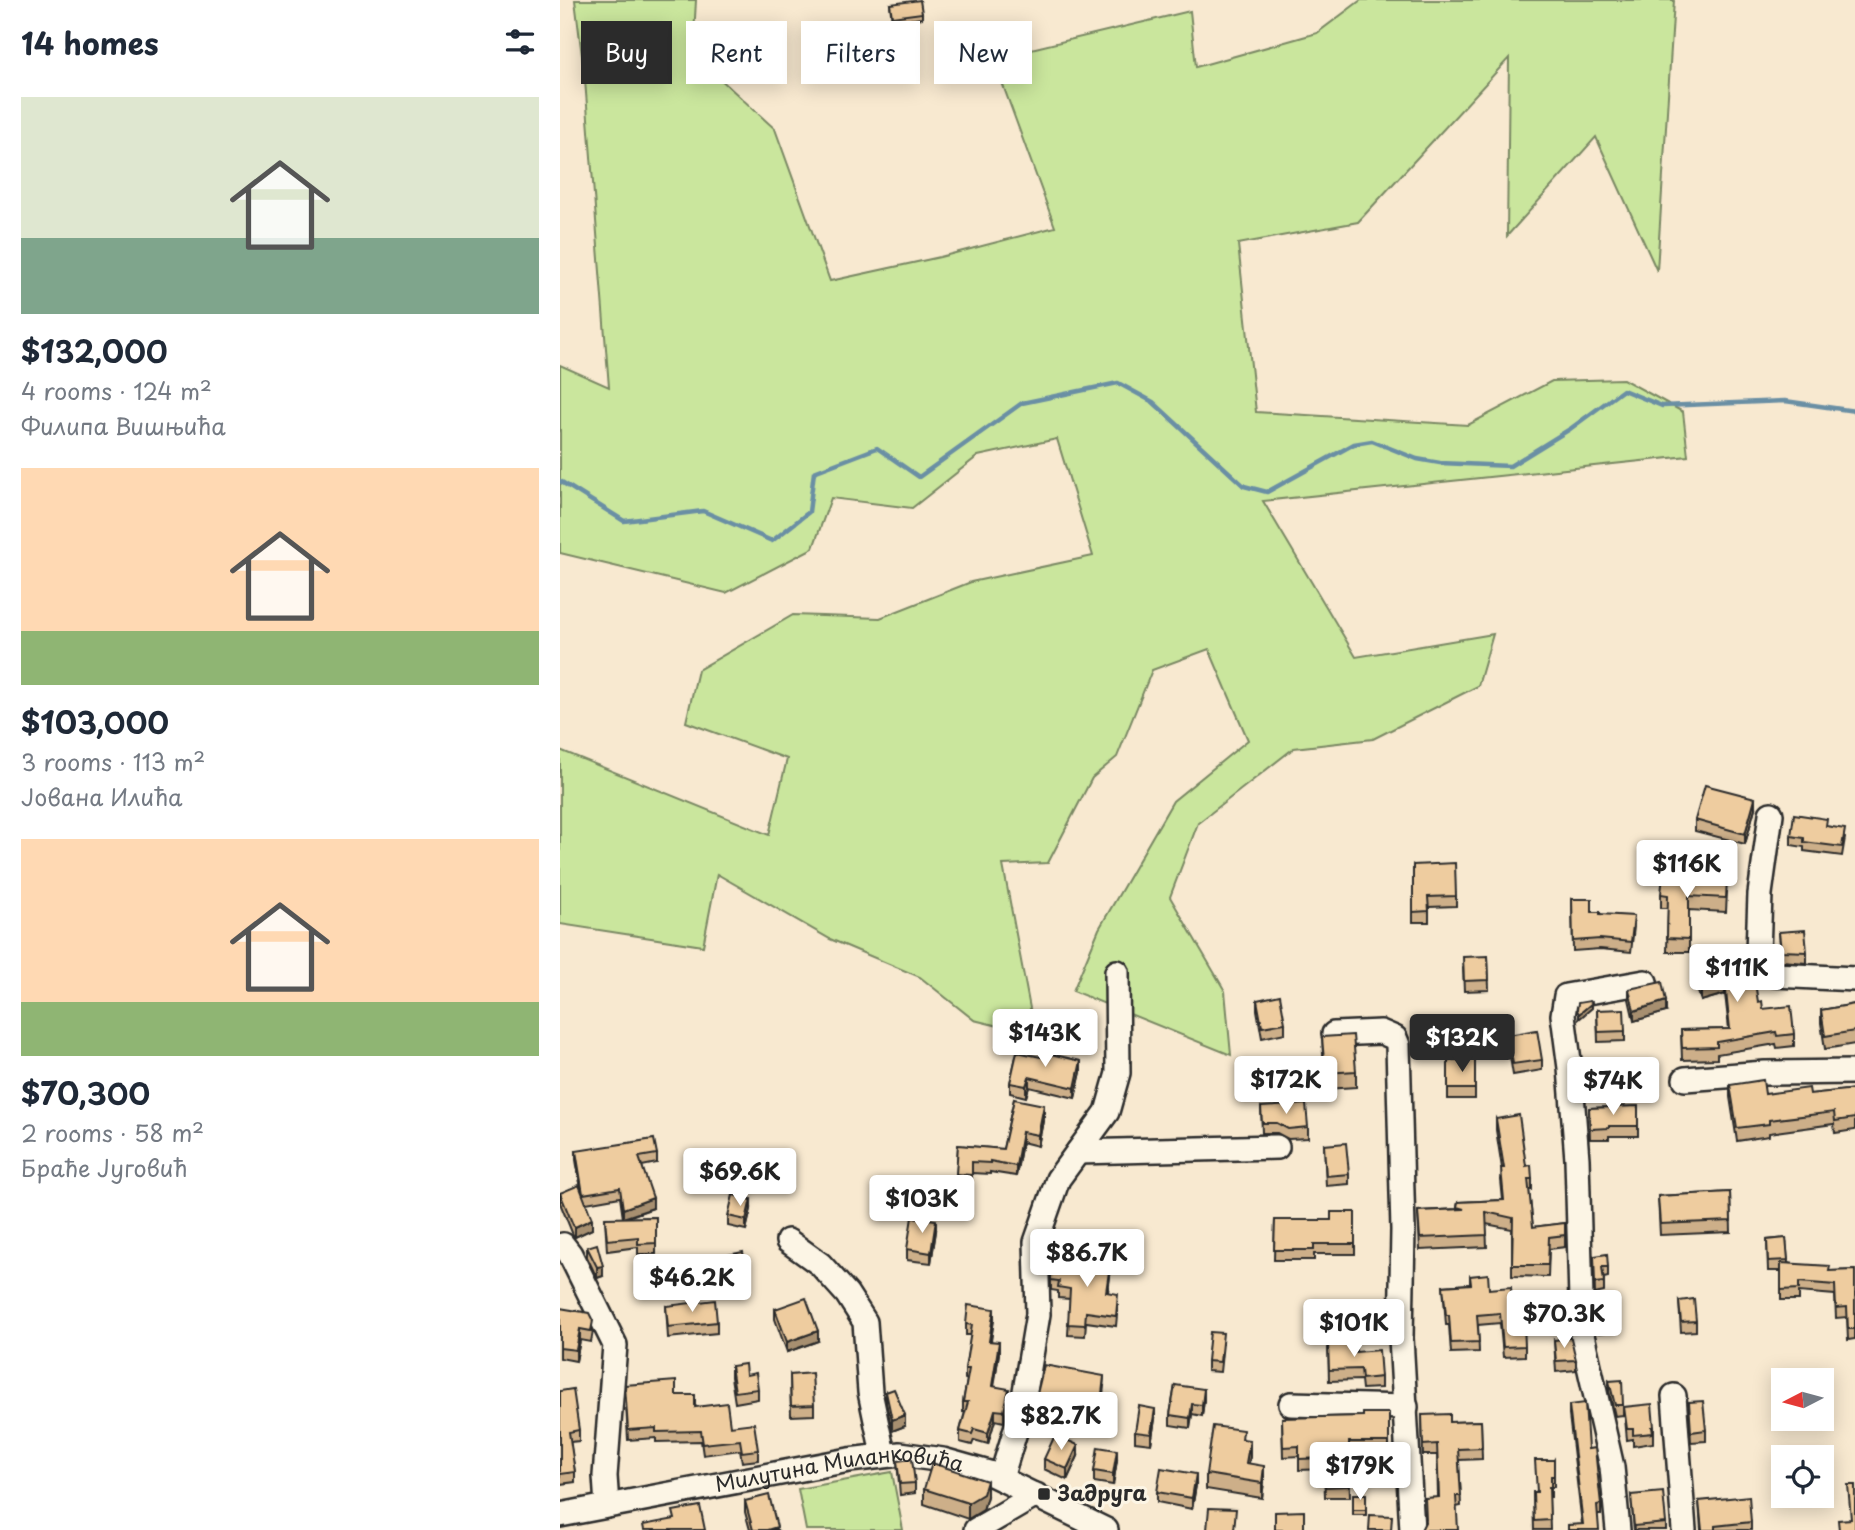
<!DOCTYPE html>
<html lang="en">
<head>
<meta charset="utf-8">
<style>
	:root { --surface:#fff; --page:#f6f6f7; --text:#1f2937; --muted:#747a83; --accent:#2b2b2b }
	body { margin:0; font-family:"Playpen Sans",sans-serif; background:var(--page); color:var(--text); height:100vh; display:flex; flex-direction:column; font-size:26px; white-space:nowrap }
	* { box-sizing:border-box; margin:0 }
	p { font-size:23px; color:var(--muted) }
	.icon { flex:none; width:38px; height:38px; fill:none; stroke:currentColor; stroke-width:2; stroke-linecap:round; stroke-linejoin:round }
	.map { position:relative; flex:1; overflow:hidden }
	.panel { display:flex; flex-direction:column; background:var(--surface); width:560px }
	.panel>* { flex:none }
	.guide { position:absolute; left:21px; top:21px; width:665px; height:63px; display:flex; gap:14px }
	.needle { width:46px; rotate:264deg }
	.buttons { position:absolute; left:1211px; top:1368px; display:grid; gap:14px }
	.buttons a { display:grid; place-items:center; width:63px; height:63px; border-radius:0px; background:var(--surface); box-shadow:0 4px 18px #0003; font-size:35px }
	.price { position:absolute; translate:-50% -60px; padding:0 16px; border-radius:7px; background:#fff; color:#222; font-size:23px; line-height:46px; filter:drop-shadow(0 2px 4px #0008) }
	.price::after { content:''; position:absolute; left:50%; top:42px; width:21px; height:16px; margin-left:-10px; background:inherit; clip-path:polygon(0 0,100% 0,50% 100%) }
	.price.current { background:var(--accent); color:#fff }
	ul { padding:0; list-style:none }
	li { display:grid; align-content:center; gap:14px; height:371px; padding:0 21px }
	li span { display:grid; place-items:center; height:217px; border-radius:0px; color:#555 }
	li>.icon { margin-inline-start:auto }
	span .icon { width:126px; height:126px; fill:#fffc; stroke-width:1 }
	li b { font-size:30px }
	h2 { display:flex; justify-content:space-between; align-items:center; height:84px; padding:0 21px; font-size:30px }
	.tag { padding:0 24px; border-radius:0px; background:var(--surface); box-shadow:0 4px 18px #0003; font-size:24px; line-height:63px }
	.tag.current { background:var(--accent); color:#fff }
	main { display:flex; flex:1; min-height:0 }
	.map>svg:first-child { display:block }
	.green { fill:#cae69d; stroke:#7a8864; stroke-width:2 }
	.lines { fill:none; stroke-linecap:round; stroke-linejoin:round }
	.stream { stroke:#6b8fa4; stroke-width:4.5 }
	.minor-casing { stroke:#2b2b2b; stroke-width:28 }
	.minor { stroke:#fcf5e5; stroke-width:23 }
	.wall { fill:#cdaf89; stroke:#2b2b2b; stroke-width:2 }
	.shaded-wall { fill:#a78f6f; stroke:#2b2b2b; stroke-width:2 }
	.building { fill:#eecc9f; stroke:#2b2b2b; stroke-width:2 }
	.poi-dot { fill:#2b2b2b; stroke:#fcf5e5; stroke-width:2.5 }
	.labels { text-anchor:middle; stroke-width:6; stroke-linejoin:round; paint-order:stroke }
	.street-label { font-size:21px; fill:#2b2b2b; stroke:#fcf5e5 }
	.poi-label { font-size:21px; font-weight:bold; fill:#2b2b2b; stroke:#fcf5e5; text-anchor:start }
</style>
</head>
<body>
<main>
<section class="panel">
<h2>14 homes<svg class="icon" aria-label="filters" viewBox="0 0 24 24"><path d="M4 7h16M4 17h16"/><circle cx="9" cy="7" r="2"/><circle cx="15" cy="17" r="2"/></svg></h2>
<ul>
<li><span style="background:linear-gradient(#dfe7d0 65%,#7fa58c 0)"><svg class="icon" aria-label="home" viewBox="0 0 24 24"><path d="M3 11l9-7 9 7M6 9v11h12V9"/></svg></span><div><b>$132,000</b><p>4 rooms · 124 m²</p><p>Филипа Вишњића</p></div></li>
<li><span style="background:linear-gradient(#ffd9b3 75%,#8fb573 0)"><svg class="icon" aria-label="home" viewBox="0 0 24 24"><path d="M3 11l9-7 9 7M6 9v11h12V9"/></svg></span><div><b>$103,000</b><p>3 rooms · 113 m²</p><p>Јована Илића</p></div></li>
<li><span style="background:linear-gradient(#ffd9b3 75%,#8fb573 0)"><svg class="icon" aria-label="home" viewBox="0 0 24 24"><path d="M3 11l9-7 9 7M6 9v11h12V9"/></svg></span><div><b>$70,300</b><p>2 rooms · 58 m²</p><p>Браће Југовић</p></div></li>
</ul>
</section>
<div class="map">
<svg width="1295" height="1530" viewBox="0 0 1295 1530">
	<rect width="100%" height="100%" fill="#f8e9d0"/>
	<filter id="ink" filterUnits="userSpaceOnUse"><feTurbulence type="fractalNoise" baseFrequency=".0143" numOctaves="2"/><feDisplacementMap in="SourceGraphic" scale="14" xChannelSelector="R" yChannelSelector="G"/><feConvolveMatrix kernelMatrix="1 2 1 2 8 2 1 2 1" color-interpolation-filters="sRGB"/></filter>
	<g filter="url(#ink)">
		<path class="green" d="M15 0H136L133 54 215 129 270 281 380 257 495 227 433 58 630 11 636 67 757 33 801 0H1114L1097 271 1036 137 947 236 949 58 798 222 678 244 696 412 908 425 992 381 1063 379 1123 412 1128 456 703 501 796 657 933 634 918 686 813 739 734 748 638 823 610 897 665 991 671 1055 513 991 539 929 613 801 688 740 649 649 592 670 557 757 532 778 488 863 443 865 475 1035 414 1020 360 977 270 939 157 874 143 946 0 924V750L209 835 227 759 126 722 138 670 233 615 320 618 411 582 533 556 497 439 418 456 352 508 271 498 253 548 166 593 0 553V365L49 387 25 80Z
			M332 1472 343 1530H246L238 1489Z"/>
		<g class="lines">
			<path class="stream" d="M0 481 64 521 143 511 212 541 249 512 254 472 317 448 359 477 462 403 558 383 593 402 684 486 707 492 794 444 812 441 857 459 880 463 950 466 1010 429 1063 390 1102 406 1225 401 1295 411"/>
			<g class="minor-casing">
				<g id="minor">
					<path d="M1211 814 1200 894 1198 953 1201 964 1215 975 1295 979"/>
					<path d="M774 1034 821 1032 835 1038 838 1045 843 1230 841 1338 852 1530"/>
					<path d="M1125 1079 1205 1073 1295 1072"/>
					<path d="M518 1152 717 1147"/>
					<path d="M228 1241 260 1264 287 1294 305 1322 310 1392 323 1454"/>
					<path d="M0 1246 3 1245 10 1254 55 1345 45 1476 47 1506"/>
					<path d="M1114 1396 1124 1530"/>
					<path d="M731 1404 846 1407"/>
					<path d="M441 1478 462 1409 478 1314 476 1242 498 1179 547 1112 558 1073 557 972"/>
					<path id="s1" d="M0 1515 289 1460 340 1454 383 1460 429 1473 546 1530"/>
					<path d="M416 1530 476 1495"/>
					<path d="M1058 1530 1052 1467 1022 1335 1017 1159 1010 1068 1003 1015 1006 996 1085 982"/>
				</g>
			</g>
			<use href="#minor" class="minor"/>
		</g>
		<path class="wall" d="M330 4 362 13V18L332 22Z
			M1195 808 1185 844 1135 831V820Z
			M1267 827 1285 838 1282 856 1244 851V847L1231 845V836Z
			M853 865 896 896V906L869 907V922H853Z
			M1167 892 1166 912 1129 910V952H1107L1108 908H1101V894Z
			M1012 899 1032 912 1040 914 1074 927 1071 952 1040 949 1013 951Z
			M1219 932 1247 952V963L1221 961Z
			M928 956 929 990 904 991 903 968Z
			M1133 964 1198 1002 1203 1009 1234 1034V1046L1217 1048 1216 1044 1157 1054V1059L1122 1060 1121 1030 1169 1029 1165 994 1141 1001 1133 976Z
			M1069 989 1106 1012 1074 1021 1069 999Z
			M697 1000 725 1023V1033L702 1038 697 1010Z
			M1295 1004V1044L1265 1049 1261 1023V1010Z
			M1037 1010 1065 1031V1041L1038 1042Z
			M948 1035 982 1060V1070L953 1075 948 1045Z
			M762 1037 796 1071V1087L765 1089Z
			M457 1052 521 1072 515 1098 469 1087 466 1097 450 1093V1083Z
			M888 1060H915V1099H888Z
			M1170 1085 1205 1094H1250L1295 1089V1130L1275 1133 1274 1124 1209 1133V1136L1177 1141 1170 1097Z
			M454 1099 484 1116 478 1146 462 1142 456 1176 430 1172V1174L412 1173V1186L396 1185 398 1145 443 1149Z
			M1078 1106V1136H1049V1139H1030L1029 1108Z
			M701 1107 748 1127V1138L728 1139 717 1133H702Z
			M936 1119 966 1166 972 1179V1190H969L973 1227 1005 1223V1247L989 1249 988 1277 952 1276V1229L926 1224 927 1247 860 1250 858 1211 897 1209 898 1202 943 1200 941 1180 942 1168 936 1130Z
			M764 1145 789 1174V1184L766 1186Z
			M16 1151 97 1154V1163L82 1166 93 1208 65 1218 96 1217V1254H78V1247L47 1251 45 1218H63L60 1197 26 1203 32 1229 15 1237 13 1235 0 1203V1193L21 1189 16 1160Z
			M225 1151V1173L211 1174V1152Z
			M1170 1192 1171 1232 1100 1235 1098 1196Z
			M319 1193H335L334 1214H318Z
			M191 1209 186 1230 168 1226V1216Z
			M795 1212V1254H754V1260H714L715 1220H771Z
			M376 1231 371 1263 347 1260V1249Z
			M1226 1238 1228 1263 1270 1271 1295 1270V1339L1288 1340 1287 1317 1276 1318 1275 1295 1239 1292V1300H1221V1271H1208L1207 1240Z
			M27 1247 43 1276 37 1278 27 1257Z
			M1034 1256 1048 1267V1277L1044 1278V1292L1035 1294Z
			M153 1258 187 1286 146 1294 144 1282V1271L153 1269Z
			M532 1268 551 1269 548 1292 558 1304 556 1326 526 1322 525 1336 508 1335 510 1299 498 1298V1291L491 1290V1280Z
			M910 1276 929 1289 954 1324 965 1346V1356L943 1357 940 1323 918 1325 919 1352 891 1353 889 1325H886L883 1286 910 1284Z
			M1035 1297 1054 1320V1331L1039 1333 1035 1307Z
			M1119 1301 1136 1321V1331L1121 1332Z
			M106 1306 157 1322V1333L108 1338Z
			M0 1308 33 1331 31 1342 20 1340 16 1361 0 1358Z
			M215 1309 258 1341 227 1352 215 1319Z
			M434 1319 431 1341 439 1353 434 1387 449 1400 444 1422 435 1420 428 1444 414 1440 412 1445 400 1442V1431L405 1412H403V1402L407 1380 405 1379V1369L411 1335H406V1324Z
			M994 1340 1016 1360V1370L996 1372Z
			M768 1342 796 1352 821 1377V1388L802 1389 801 1380 769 1381Z
			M663 1343 660 1372 647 1371V1361Z
			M171 1366 186 1375 198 1389V1399L175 1403 171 1377Z
			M230 1375 254 1405V1415L231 1416Z
			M1049 1381 1063 1405V1415L1055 1416 1049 1391Z
			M65 1385 116 1395 170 1426 198 1450V1460L182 1462 180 1450 143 1455 141 1441 96 1442V1438L68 1440Z
			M615 1385 644 1400 642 1416 632 1414 630 1428 610 1425V1415Z
			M544 1386 542 1404 538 1412 498 1407 496 1413 476 1408V1398Z
			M0 1391 19 1430V1441L10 1442 15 1472V1482L0 1484Z
			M326 1392 345 1426 332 1431 326 1402Z
			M1129 1402 1146 1430V1441L1131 1442Z
			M1009 1405 1028 1449 1041 1504V1515H1038L1022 1524 1009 1415Z
			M1064 1407 1094 1427V1437H1093V1443L1073 1446V1439L1067 1440Z
			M829 1413V1452H789L790 1497H765L764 1469 739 1470V1456L723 1457 722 1418 803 1416Z
			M862 1415 890 1422 921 1421 922 1459 899 1460 901 1506 896 1507 865 1521 878 1497 877 1455H863Z
			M595 1419 591 1444 575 1442V1432Z
			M683 1439 690 1456 689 1463 704 1481 702 1498 646 1489V1474Z
			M518 1456 507 1480 484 1469V1459Z
			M557 1460 553 1485 534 1482V1471Z
			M994 1460V1487H991V1497H989L990 1530H974L973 1492H976Z
			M337 1461 355 1483V1493L340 1495Z
			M636 1485 632 1509 597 1502V1492Z
			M364 1489 427 1496 423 1510 408 1519 364 1504Z
			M793 1494H806V1515H793Z
			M1071 1495 1106 1523V1530H1074Z
			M185 1501 217 1530H190L185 1512Z
			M1139 1501 1191 1522V1530H1141Z"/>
		<path class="shaded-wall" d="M1195 798V808L1185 844V834Z
			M1165 982V994L1141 1001V989Z
			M1106 1001V1012L1074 1021V1011Z
			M1032 1003V1008L1019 1019V1014Z
			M521 1061V1072L515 1098V1088Z
			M469 1077V1087L466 1097V1086Z
			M484 1105V1116L478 1146V1135Z
			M462 1132V1142L456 1176V1166Z
			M93 1198V1208L63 1218V1209Z
			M191 1199V1209L186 1230V1220Z
			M32 1219V1229L15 1237V1227Z
			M376 1220V1231L371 1263V1253Z
			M551 1258V1269L546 1303V1292Z
			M43 1266V1276L37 1278V1267Z
			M187 1275V1286L146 1294V1284Z
			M434 1309V1319L429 1351V1341Z
			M20 1329V1340L16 1361V1350Z
			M258 1331V1341L227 1352V1342Z
			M439 1342V1353L432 1397V1386Z
			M544 1376 542 1404 538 1412V1402Z
			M449 1389V1400L444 1422V1411Z
			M644 1389V1400L642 1416V1405Z
			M632 1404V1414L630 1428V1418Z
			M595 1409V1419L591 1444V1434Z
			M435 1410V1420L428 1444V1433Z
			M345 1415V1426L332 1431V1420Z
			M690 1440V1456L686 1479V1463Z
			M518 1445V1456L507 1480V1469Z
			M557 1450V1460L553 1485V1474Z
			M704 1466V1481L702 1498V1483Z
			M636 1474V1485L632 1509V1498Z
			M427 1481V1496L423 1510 408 1519V1503Z"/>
		<path class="building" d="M360 0 362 13 332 17 330 4Z
			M1145 785 1195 798 1185 834 1135 820Z
			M1234 814 1267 819 1266 826 1285 829 1282 847 1244 842V838L1231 836Z
			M895 863 896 896 868 897 869 911 853 912V865Z
			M1103 875 1167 879 1166 898 1129 896V939L1107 938 1108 895 1101 894Z
			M1012 899H1032V912H1040V914L1074 916 1071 942 1040 939 1013 941Z
			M1245 930 1247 952 1221 951 1219 932Z
			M1186 952 1192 963 1198 1002 1202 1001 1203 1009 1231 1006 1234 1034 1217 1036 1216 1032 1157 1042V1047L1122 1048 1121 1030 1170 1029 1165 982 1141 989 1133 964 1160 956Z
			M928 956 929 980 904 981 903 957Z
			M1102 982 1106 1001 1074 1011 1069 989Z
			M720 995 725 1023 702 1027 697 1000Z
			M1030 1001 1032 1003 1019 1014 1017 1010 1018 1003Z
			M1295 1004V1031L1265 1036 1261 1010Z
			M1064 1009 1065 1031 1038 1032 1037 1010Z
			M977 1030 982 1060 953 1064 948 1035Z
			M793 1035 796 1071 765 1073 762 1037Z
			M457 1052 481 1057 482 1052 521 1061 515 1088 469 1077 466 1086 450 1083Z
			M888 1060H915V1089H888Z
			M1203 1080 1205 1094 1249 1088 1250 1094 1295 1089V1118L1275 1121 1274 1112 1209 1120V1124L1177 1128 1170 1085Z
			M454 1099 484 1105 478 1135 462 1132 456 1166 430 1161V1163L412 1162V1175L396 1174 398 1145 443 1149Z
			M746 1104 748 1127 728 1129 717 1123H702L701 1107Z
			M1078 1106V1126H1049V1128L1030 1129 1029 1108Z
			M959 1115 966 1166 971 1165 972 1179H968L973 1227 1005 1223V1235L989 1237 988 1265H952L953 1218 926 1212 927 1235 860 1238 858 1211 904 1209 897 1207 898 1202 944 1200 941 1168H944L936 1119Z
			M94 1139 97 1154 79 1157 93 1198 63 1209 60 1188 23 1194 16 1151Z
			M786 1143 789 1174 766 1176 764 1145Z
			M225 1151V1168H211V1152Z
			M19 1185 32 1219 15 1227 13 1225 0 1193Z
			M1170 1192 1171 1221 1100 1224 1098 1196Z
			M319 1193H335L334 1209H318Z
			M173 1195 191 1199 186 1220 168 1216Z
			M771 1212H795V1244H754V1250H714L715 1220H771Z
			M96 1217V1243L78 1244V1237L47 1240 45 1218Z
			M352 1217 376 1220 371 1253 347 1249Z
			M1226 1238 1228 1260 1208 1261 1207 1240Z
			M37 1244 43 1266 37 1267 27 1247Z
			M183 1252 187 1275 146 1284 144 1271 155 1269 153 1258Z
			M1047 1254 1048 1267H1042L1044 1282 1035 1283 1034 1256Z
			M533 1256 551 1258 546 1292 558 1294 556 1316 526 1312 525 1325 508 1324 510 1289 498 1287 499 1281 491 1280 492 1263 532 1268Z
			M1221 1263 1270 1266 1269 1271 1295 1270V1329H1288L1287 1307 1276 1308 1275 1285 1239 1282V1289L1221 1290Z
			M928 1274 929 1289 951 1287 954 1324H964L965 1346 943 1347 940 1313 917 1315 919 1342 891 1343 889 1315H886L883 1286 911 1284 910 1276Z
			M1050 1295 1054 1320 1039 1322 1035 1297Z
			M246 1298 258 1331 227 1342 215 1309Z
			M1134 1299 1136 1321 1121 1322 1119 1301Z
			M155 1300 157 1322 108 1327 106 1306Z
			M408 1305 434 1309 429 1341 439 1342 432 1386 449 1389 444 1411 435 1410 428 1433 414 1429 412 1434 400 1431 408 1402H403L409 1369H405L412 1325 406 1324Z
			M0 1308 29 1313 33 1321 31 1331 20 1329 16 1350 0 1348Z
			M650 1332 663 1333 660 1362 647 1361Z
			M1011 1338 1016 1360 996 1361 994 1340Z
			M795 1341 796 1352 819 1350 821 1377 802 1379 801 1369 769 1370 768 1342Z
			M185 1364 186 1375 196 1373 198 1389 175 1392 171 1366Z
			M484 1365 544 1376 542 1394 538 1402 498 1397 496 1403 476 1398Z
			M252 1373 254 1405 231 1406 230 1375Z
			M1062 1380 1063 1405H1055L1049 1381Z
			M116 1381V1395H135V1407L167 1403 170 1426 194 1423 198 1450 182 1452 180 1440 143 1444 141 1431 96 1432V1428L68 1430 65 1385Z
			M615 1385 644 1389 642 1405 632 1404 630 1418 610 1415Z
			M13 1389 19 1430 9 1432 15 1472 0 1474V1391Z
			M334 1389 345 1415 332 1420 326 1392Z
			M1143 1401 1146 1430 1131 1432 1129 1402Z
			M1025 1403 1028 1449 1035 1448 1037 1468 1041 1504 1037 1505 1039 1530H1008V1525L1023 1524 1009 1405Z
			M1092 1404 1094 1427H1092L1093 1433 1073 1435V1429H1067L1064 1407Z
			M579 1406 595 1409 591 1434 575 1432Z
			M803 1413H829V1442H789L790 1486 765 1487 764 1458 739 1459V1446L723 1447 722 1418 803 1416Z
			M890 1414V1422L921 1421 922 1448 898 1449 901 1496H896L898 1530H861L866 1520 865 1498 879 1497 877 1444 863 1445 862 1415Z
			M653 1426 683 1430 682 1439 690 1440 686 1463 704 1466 702 1483 646 1474Z
			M495 1435 518 1445 507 1469 484 1459Z
			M538 1447 557 1450 553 1474 534 1471Z
			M352 1459 355 1483 340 1484 337 1461Z
			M975 1460H994V1476H991V1487H989L990 1520 974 1521 973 1492H977Z
			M372 1463 427 1481 423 1494 408 1503 364 1489Z
			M601 1468 636 1474 632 1498 597 1492Z
			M1288 1485H1295V1530H1279L1278 1520 1291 1519Z
			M1103 1492 1106 1523 1074 1526 1071 1495Z
			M793 1494H806V1510H793Z
			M209 1495 217 1527 207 1530H193L185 1501Z
			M1189 1496 1191 1522 1155 1526V1530H1142L1139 1501Z
			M140 1506 145 1530H84L83 1525 115 1519 113 1511Z
			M649 1508 676 1509 674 1530H647Z
			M744 1511V1530H715V1512Z
			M810 1515 832 1516 831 1530H809Z"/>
	</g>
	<rect class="poi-dot" x="477" y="1487" width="14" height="14" rx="3.5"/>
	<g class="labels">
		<g class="street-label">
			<text dy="7" stroke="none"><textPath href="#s1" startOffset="284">Милутина Миланковића</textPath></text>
		</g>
		<g class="poi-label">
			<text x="498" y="1501">Задруга</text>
		</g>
	</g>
</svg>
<div class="buttons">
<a><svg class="needle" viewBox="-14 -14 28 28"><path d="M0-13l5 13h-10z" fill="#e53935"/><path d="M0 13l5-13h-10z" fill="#747a83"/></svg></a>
<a><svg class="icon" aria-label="locate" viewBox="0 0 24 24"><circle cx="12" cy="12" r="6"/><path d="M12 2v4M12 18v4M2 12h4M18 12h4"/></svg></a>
</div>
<b class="price" style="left:1127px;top:900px">$116K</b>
<b class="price" style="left:1177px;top:1004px">$111K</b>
<b class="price" style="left:485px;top:1069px">$143K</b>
<b class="price current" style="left:902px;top:1074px">$132K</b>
<b class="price" style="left:726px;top:1116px">$172K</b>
<b class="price" style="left:1053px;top:1117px">$74K</b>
<b class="price" style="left:180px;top:1208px">$69.6K</b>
<b class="price" style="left:362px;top:1235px">$103K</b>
<b class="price" style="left:527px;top:1289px">$86.7K</b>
<b class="price" style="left:132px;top:1314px">$46.2K</b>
<b class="price" style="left:1004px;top:1350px">$70.3K</b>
<b class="price" style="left:794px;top:1359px">$101K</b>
<b class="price" style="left:501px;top:1452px">$82.7K</b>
<b class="price" style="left:800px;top:1502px">$179K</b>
<div class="guide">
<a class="tag current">Buy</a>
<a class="tag">Rent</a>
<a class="tag">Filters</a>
<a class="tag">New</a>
</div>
</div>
</main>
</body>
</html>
